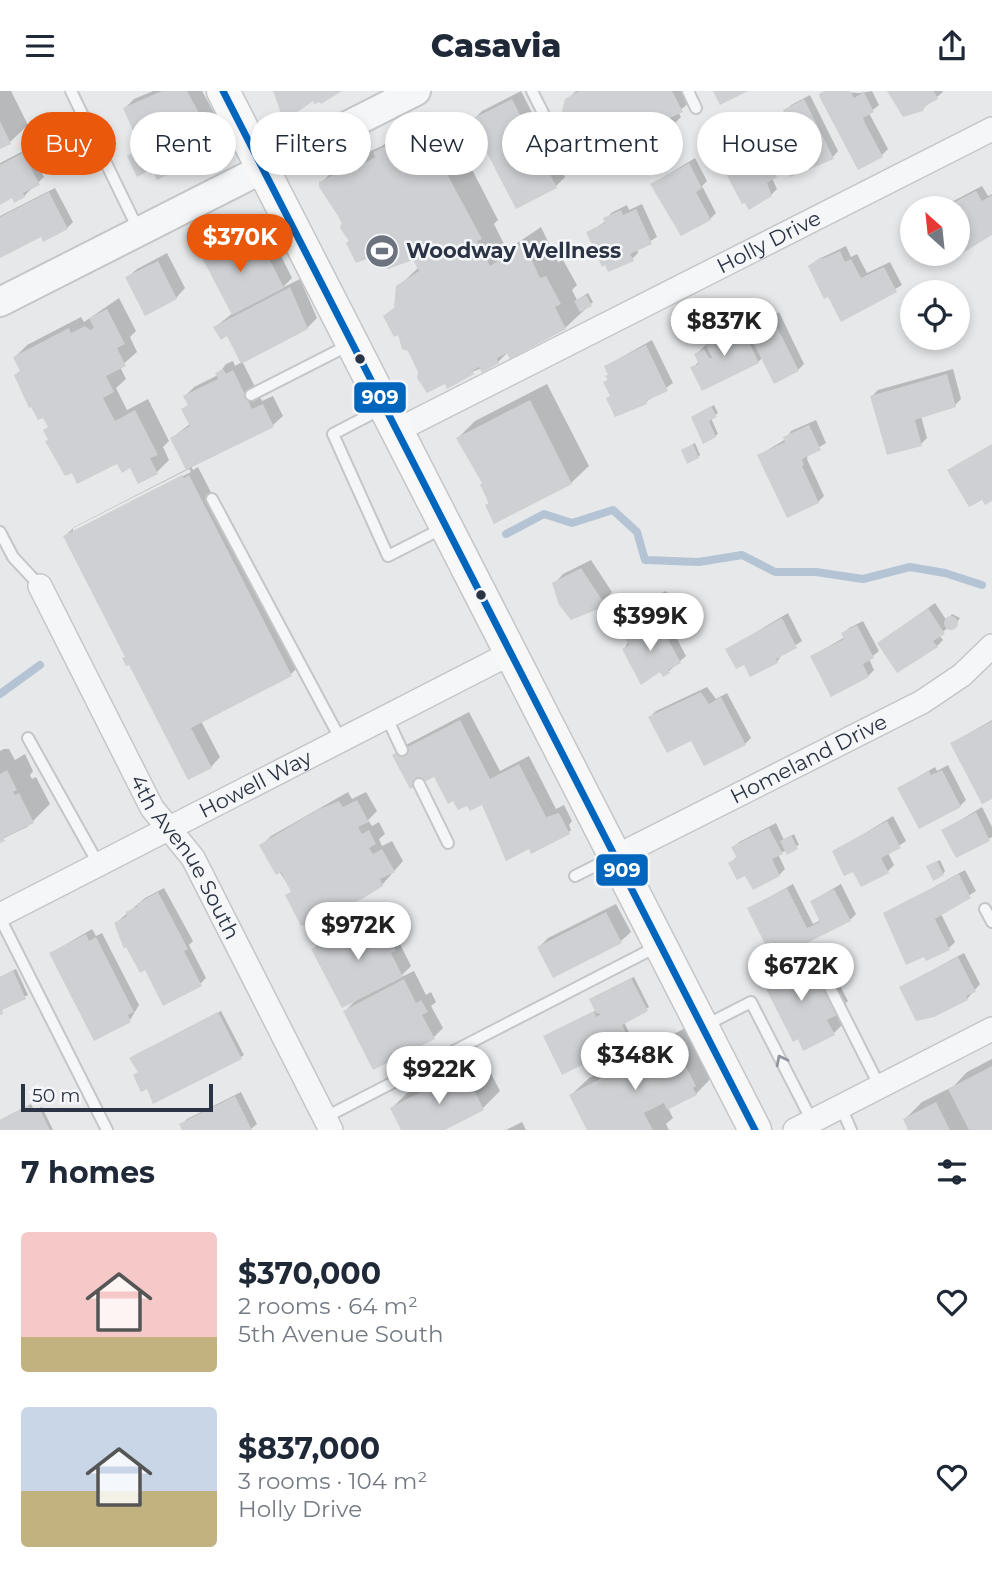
<!DOCTYPE html>
<html lang="en">
<head>
<meta charset="utf-8">
<style>
	:root { --surface:#fff; --page:#f6f6f7; --text:#1f2937; --muted:#747a83; --accent:#ea580c }
	body { margin:0; font-family:Montserrat,sans-serif; background:var(--page); color:var(--text); height:100vh; display:flex; flex-direction:column; font-size:26px; white-space:nowrap }
	* { box-sizing:border-box; margin:0 }
	p { font-size:23px; color:var(--muted) }
	.icon { flex:none; width:38px; height:38px; fill:none; stroke:currentColor; stroke-width:2; stroke-linecap:round; stroke-linejoin:round }
	.map { position:relative; height:1039px; overflow:hidden }
	.panel { display:flex; flex-direction:column; background:var(--surface); flex:1 }
	.panel>* { flex:none }
	.hud { position:absolute; left:21px; top:21px; width:950px; height:63px; display:flex; gap:14px }
	.needle { width:46px; rotate:333deg }
	.tools { position:absolute; left:900px; top:105px; display:grid; gap:14px }
	.tools a { display:grid; place-items:center; width:70px; height:70px; border-radius:50%; background:var(--surface); box-shadow:0 4px 10px #0003; font-size:35px }
	.scale { position:absolute; left:21px; bottom:18px; width:192px; box-sizing:border-box; padding-left:7px; border:4px solid #2b3445; border-top:0; font-size:19px; line-height:24px; white-space:nowrap; color:#2b3445; -webkit-text-stroke:5px #f4f6f9; paint-order:stroke }
	.price { position:absolute; translate:-50% -60px; padding:0 16px; border-radius:24px; background:#fff; color:#222; font-size:23px; line-height:46px; filter:drop-shadow(0 2px 4px #0008) }
	.price::after { content:''; position:absolute; left:50%; top:42px; width:21px; height:16px; margin-left:-10px; background:inherit; clip-path:polygon(0 0,100% 0,50% 100%) }
	.price.selected { background:var(--accent); color:#fff }
	ul { padding:0; list-style:none }
	li { display:flex; align-items:center; gap:21px; height:175px; padding:0 21px }
	li span { display:grid; place-items:center; flex:none; width:196px; height:140px; border-radius:7px; color:#555 }
	li>.icon { margin-inline-start:auto }
	span .icon { width:84px; height:84px; fill:#fffc; stroke-width:1 }
	li b { font-size:30px }
	h2 { display:flex; justify-content:space-between; align-items:center; height:84px; padding:0 21px; font-size:30px }
	.tag { padding:0 24px; border-radius:32px; background:var(--surface); box-shadow:0 4px 10px #0003; font-size:24px; line-height:63px }
	.tag.selected { background:var(--accent); color:#fff }
	header { display:flex; justify-content:space-between; align-items:center; height:91px; padding:0 21px; background:var(--surface); font-size:32px; font-weight:800 }
	.map>svg:first-child { display:block }
	.shadow { fill:#0003; fill-rule:evenodd }
	.lines { fill:none; stroke-linecap:round; stroke-linejoin:round }
	.stream { stroke:#b4c4d5; stroke-width:8 }
	.building { fill:#ced0d3 }
	.service-casing { stroke:#c4c6c8; stroke-width:14 }
	.minor-casing { stroke:#c4c6c8; stroke-width:26 }
	.tertiary-casing { stroke:#c4c6c8; stroke-width:32 }
	.secondary-casing { stroke:#c4c6c8; stroke-width:35 }
	.service { stroke:#f5f6f7; stroke-width:10 }
	.minor { stroke:#f5f6f7; stroke-width:23 }
	.tertiary { stroke:#f5f6f7; stroke-width:28 }
	.secondary { stroke:#f8f8f8; stroke-width:32 }
	.bus-1-casing { stroke:#f4f6f9; stroke-width:12 }
	.bus-1 { stroke:#0065bd; stroke-width:7 }
	.oneway { stroke:#90959e }
	.bus-dot { fill:#2b3445; stroke:#f4f6f9; stroke-width:2.5 }
	.labels { text-anchor:middle; stroke-width:5; stroke-linejoin:round; paint-order:stroke }
	.street-label { font-size:21px; fill:#2b3445; stroke:#f4f6f9 }
	.poi-label { font-size:21px; font-weight:bold; fill:#2b3445; stroke:#f4f6f9; text-anchor:start }
	.line-badge { stroke:#f4f6f9; stroke-width:2.5 }
	.badge-label { font-size:19px; text-anchor:middle; font-weight:bold; fill:#fff }
</style>
</head>
<body>
<header><svg class="icon" aria-label="menu" viewBox="0 0 24 24"><path d="M4 6h16M4 12h16M4 18h16"/></svg>Casavia<svg class="icon" aria-label="share" viewBox="0 0 24 24"><path d="M12 15V3M7 8l5-5 5 5M5 13v7h14v-7"/></svg></header>
<div class="map">
<svg width="992" height="1039" viewBox="0 0 992 1039">
	<rect width="100%" height="100%" fill="#e6e8ea"/>
	<path class="shadow" d="M0 0H11L28 34 10 51 0 56Z
		M153 0H202L226 43 225 50 216 59 152 76 129 65 141 54 125 17 134 8Z
		M521 0 565 86 555 96 472 30 482 20Z
		M576 0H686L691 10 678 21 681 26 672 35 567 9Z
		M824 0 860 2 872 0 879 14 869 22 888 58 882 64Z
		M889 0H942L943 1 922 18Z
		M810 4 838 60 833 66 768 38 788 25 785 20 791 14Z
		M431 25 434 31 445 26 498 129 494 133 507 159 541 136 558 171 563 169 577 194 572 199 577 209 588 202 593 211 565 237 508 261 498 271 445 291 420 281 396 216 398 196 419 176 414 167 351 149 321 92 339 74 382 55 405 38 407 42Z
		M29 57 44 86 24 105H13L0 112V72Z
		M759 60 762 67 768 64 778 82 772 87 777 98 771 104 727 80Z
		M695 67 707 90 702 95 716 122 710 128 652 93Z
		M982 95 988 105 992 103V142L957 117H940Z
		M55 97 73 131 67 137 41 144 0 165V125Z
		M642 113 657 146 637 158 638 162 632 168 588 142 606 130 611 122 627 114 629 119Z
		M245 135 259 162 275 153 292 187 282 197 300 188 317 227 307 237 242 270 262 310 273 305 283 325 273 334 191 374 193 379 198 376 300 574 290 584 201 630 220 666 211 676 127 565 65 445 74 436 187 378 172 347 191 332 184 318 189 313 185 305 194 296 218 284 226 273 233 270 235 275 242 271 228 243 215 236 233 222 201 162 210 152ZM189 378 191 381 73 441V437Z
		M846 155 851 166 857 163 867 182 890 171 902 194 842 229 817 169Z
		M167 162 185 197 176 207 127 187 137 178Z
		M119 207 136 240 130 246 137 261 120 276 126 288 116 297 127 319 148 308 169 350 163 356 169 369 157 381 50 348 49 335 16 284 21 279 15 266 27 254 81 226 84 231Z
		M779 221 804 273 798 279 763 266 758 271 693 277 699 270 696 263 721 240 746 228 751 238Z
		M652 249 673 292 646 311 612 304 605 291 610 287 606 275Z
		M953 278 961 308 955 314 921 325 927 347 921 353 872 305 878 299Z
		M547 293 589 375 571 392 495 430 482 394 484 392 458 347 475 330Z
		M714 314 718 322 711 327 718 343 715 345 695 324Z
		M816 329 826 352 808 363 807 368 824 405 818 411 759 364 786 348 791 340Z
		M695 352 700 364 698 366 683 359Z
		M591 469 612 501 597 516 554 493 563 483Z
		M666 500 671 510 669 513 634 516Z
		M935 512 947 530 952 523 960 527 953 537 950 535 939 544 943 549 937 555 879 552Z
		M788 522 802 550 782 563 777 571 745 572 728 558Z
		M665 525 686 565 669 580 624 558 634 541Z
		M863 530 879 560 869 568 874 579 868 585 812 565 845 546 843 543 849 537Z
		M707 596 716 608 727 602 751 647 745 653 692 648 650 626 656 620Z
		M469 621 500 680 529 665 556 718 564 714 572 730 569 734 571 739 569 741 483 711 394 664 404 655Z
		M992 629V706L952 652Z
		M4 658H9L15 669 25 663 33 680 30 684 32 688 36 686 50 713 27 736 0 749V660Z
		M948 674 966 709 960 715 899 697 935 676 937 680Z
		M348 701 352 708 366 701 377 720 368 729 372 735 379 731 385 743 379 748 382 755 392 750 403 770 382 794 318 827 292 800 262 754 271 745Z
		M982 716 992 736V746L956 765 944 739Z
		M893 725 906 750 888 762 894 774 888 780 834 761Z
		M776 732 784 749 794 743 799 754 778 763 785 778 779 784 746 782 730 772 738 765 733 757 739 751Z
		M940 769 945 780 943 783 931 773Z
		M965 779 976 800 941 823 955 851 949 857 885 823Z
		M793 793 813 833 821 829 812 810 841 793 856 823 850 829 775 851 750 817Z
		M164 797 193 850 189 854 206 887 200 893 145 877 116 832 145 807Z
		M616 813 631 841 621 850 554 885 539 856 548 847Z
		M382 818 394 842 399 839 404 849 400 853 411 875 399 887 414 880 426 904 431 901 436 911 431 915 443 937 434 946 345 920 358 907 313 858 323 849Z
		M92 838 96 845 102 842 139 914 130 929 51 862Z
		M819 854 848 910 840 918 846 930 834 942 763 888 775 876Z
		M964 862 980 893 967 908 901 896Z
		M16 878 28 904 4 916 0 922V886Z
		M634 886 649 916 624 931 631 946 629 948 548 943 597 919 591 908 594 906Z
		M221 920 244 964 241 966 140 980 135 964Z
		M691 934 713 985 696 1003 668 1017 673 1027 666 1033 669 1039H589L571 1004 589 987Z
		M481 963 500 1000 483 1017 441 1039H403L392 1017 409 1000Z
		M992 968V1039H910L905 1028 922 1011 954 995 967 981Z
		M241 1001 257 1033 250 1039H184L181 1034 187 1028Z
		M31 1013 34 1019 42 1016 53 1039H0V1029Z
		M522 1031 526 1039H506Z"/>
	<g class="lines">
		<path class="stream" d="M506 443 544 423 572 432 613 419 637 441 645 469 699 471 742 464 775 481H816L863 488 910 476 945 482 982 494
			M0 603 40 574"/>
	</g>
	<path class="building" d="M162 0H187L218 57 214 64H206L157 89 152 78 137 86 127 65 141 58 123 17Z
		M273 0H342L321 13 320 11 314 13 313 10 289 27 282 25Z
		M579 0H672L683 21 668 28 673 37 591 79 562 20 565 8Z
		M713 0H748L720 14Z
		M824 0H850L854 7 864 1 874 21 863 27 865 32 883 66 858 79 820 7 819 3Z
		M887 0H934L938 8 925 15 923 20 903 26Z
		M512 8 557 97 516 118 470 29Z
		M804 8 834 68 790 86 766 37 787 27 783 19Z
		M0 30 11 53 0 58Z
		M413 41 417 47 427 42 431 45 447 83 482 148 477 150 490 175 524 152 540 187 546 185 561 213 555 216 566 238 510 268 507 262 497 267 499 272 482 282 479 276 472 280 474 283 447 298 445 293 427 302 417 287 418 281 408 260 402 258 398 244 394 246 383 225 394 217 396 195 419 180 413 169 388 178 370 167 356 172 346 152 349 150 340 137 342 131 319 96V91L363 69 365 72 375 66 373 61 388 54 390 59 400 54 397 49Z
		M23 62 40 94 23 102 25 106 14 112 12 107 0 114V74Z
		M753 65 756 71 765 65 777 86 767 92 772 105 749 119 745 112 742 113 724 79Z
		M689 72 702 97 696 101 711 129 681 145 650 93Z
		M976 100 982 110 992 104V144L951 169 947 163H957V117H943Z
		M49 101 68 138 43 151 41 146 0 167V126Z
		M636 118 652 153 630 163 634 170 608 181 605 174 602 176 586 141 605 132 603 127 621 119 623 124Z
		M236 143 249 170 266 161 284 197 232 224 199 161Z
		M840 160 845 171 851 168 861 187 884 176 897 201 841 231 828 206 824 208 808 175 821 166 822 168Z
		M158 170 177 208 145 225 125 186Z
		M290 196 308 238 241 273 227 245 221 249 213 236Z
		M586 204 592 215 580 221 574 210Z
		M107 218 125 253 117 257 126 275 106 285 114 301 103 307 115 330 135 319 158 364 150 367 158 383 138 393 130 377 122 382 117 373 77 393 72 382 65 385 45 350 48 349 43 339 48 336 43 327 38 329 31 316 29 317 14 284 20 280 13 266 69 237 71 242 85 235 90 239 94 237 89 227Z
		M772 226 799 280 774 293 747 239Z
		M740 233 759 272 702 300 690 276 699 273 694 263 704 258 709 267H712L706 254 715 250 712 246Z
		M646 254 668 300 646 310 647 313 615 326 606 307 610 305 603 291 608 289 605 285 608 284 604 275Z
		M223 278 226 283 233 279 252 318 263 313 274 336 186 379 170 347 190 335 181 318 188 314 183 305 218 288 215 282Z
		M947 283 956 316 915 329 922 355 887 364 870 305Z
		M530 309 572 393 494 433 485 414 489 412 480 394 482 392 456 347Z
		M711 315 717 326 709 330 716 346 703 353 691 326Z
		M809 334 821 359 802 368 804 374 802 375 819 412 787 427 757 364 785 351 783 346Z
		M693 353 699 367 687 373 681 359Z
		M992 353V410L985 414 982 409 969 416 947 379Z
		M182 384 184 387 189 384 292 585 191 637 212 677 188 689 129 574 126 575 122 567 125 566 63 445Z
		M581 477 604 512 598 518 571 529 559 514 552 492Z
		M663 501 670 514 636 531 629 518Z
		M928 517 945 543 933 550 938 556 897 582 877 552Z
		M944 532a7 7 0 1 1 14 0a7 7 0 1 1-14 0Z
		M782 527 797 557 776 568 778 572 750 586 744 574 736 578 725 558Z
		M658 530 681 572 668 579 670 582 663 586 660 581 641 594 622 558 629 554 625 547Z
		M857 534 874 567 863 573 869 586 831 606 810 565 844 548 841 542Z
		M701 601 709 613 721 606 746 654 704 675 691 650 667 662 648 626Z
		M460 629 490 688 519 673 546 726 559 722 570 743 531 763 529 758 506 770 482 714 470 720 467 715 458 719 453 710 448 713 434 686 410 698 392 664Z
		M992 630V708L982 713 950 652Z
		M7 679 17 699 13 701 15 704 19 702 34 732 3 747 5 750 0 752V683Z
		M942 679 961 716 919 738 897 697 929 680 931 684Z
		M357 709 369 731 358 736 362 743 369 739 376 753 369 757 373 763 382 758 395 781 380 788 383 795 362 808 301 835 285 804 291 801 281 781 276 784 259 754 317 719 339 710 343 716Z
		M976 721 990 750 956 767 941 739Z
		M887 730 901 757 881 767 889 782 861 796 853 781 844 785 832 760Z
		M769 737 783 763 772 768 780 785 753 799 745 785 737 789 728 772 737 767 731 756Z
		M791 744 798 758 787 764 780 750Z
		M937 770 944 784 933 790 926 775Z
		M959 783 971 807 935 828 950 859 926 870 924 866 906 874 883 822Z
		M787 797 807 837 820 831 810 810 834 798 851 830 781 865 775 853 767 857 747 817Z
		M158 801 188 858 184 860 202 895 163 915 145 879 140 882 126 856 124 858 114 832 127 825 126 821 138 815 137 813Z
		M606 821 622 852 553 887 537 856Z
		M372 826 384 850 390 847 396 860 391 862 403 886 342 917 311 858Z
		M86 843 89 850 96 846 134 921 128 924 131 931 94 950 49 862Z
		M806 865 837 924 827 929 835 944 803 960 798 948 793 951 761 888Z
		M958 866 976 901 966 905 968 909 934 926 916 930 899 896Z
		M13 879 26 908 2 919 3 923 0 924V886Z
		M631 887 648 920 622 934 630 950 562 984 543 945 594 920 596 926 601 923 596 922 589 908Z
		M404 888 416 912 421 909 428 921 422 924 435 948 373 979 343 920Z
		M218 921 242 968 153 1013 147 998 141 1001 133 984 138 981 129 967Z
		M673 950 696 995 693 997 697 1004 667 1019 664 1012 644 1022 653 1039H587L569 1004Z
		M992 975V1039H969L948 998Z
		M464 979 484 1019 445 1039H401L390 1017Z
		M235 1005 252 1039H182L179 1033Z
		M936 1011 950 1039H908L903 1028Z
		M28 1014 31 1021 39 1017 50 1039H0V1029Z"/>
	<g class="lines">
		<g class="service-casing">
			<path id="service" d="M71 0 139 140
				M532 0 566 68
				M688 0 696 17
				M251 304 349 254
				M383 317 333 343 388 465 443 437
				M212 408 342 651
				M0 441 13 466 40 495
				M387 627 402 659
				M28 647 99 774
				M419 693 448 752
				M575 785 613 766
				M985 818 992 831
				M0 827 107 1039
				M813 863 880 996
				M704 935 751 911 812 1030
				M841 1016 851 1039
				M324 1027 658 855"/>
		</g>
		<g class="minor-casing">
			<g id="minor">
				<path id="s1" d="M396 340 992 38"/>
				<path id="s2" d="M40 495 152 717 193 767 331 1039"/>
				<path id="s3" d="M615 766 922 611 962 584 992 555"/>
				<path id="s4" d="M0 824 511 562"/>
				<path d="M795 1039 992 938"/>
			</g>
		</g>
		<g class="tertiary-casing">
			<path id="tertiary" d="M0 211 416 0"/>
		</g>
		<g class="secondary-casing">
			<path id="secondary" d="M223 0 755 1039"/>
		</g>
		<use href="#service" class="service"/>
		<use href="#minor" class="minor"/>
		<use href="#tertiary" class="tertiary"/>
		<use href="#secondary" class="secondary"/>
		<g class="bus-1-casing">
			<path id="bus-1" d="M223 0 755 1039"/>
		</g>
		<use href="#bus-1" class="bus-1"/>
	</g>
	<defs><path id="oneway-chevron" d="M-2-3.5L2.5 0L-2 3.5" fill="none" stroke-width="1.6" stroke-linecap="round" stroke-linejoin="round" transform="scale(1.75)"/></defs>
	<use class="oneway" href="#oneway-chevron" transform="translate(781 969) rotate(-117)"/>
	<defs>
		<g id="stadium-disc" transform="scale(1.75)"><circle r="9.5" fill="#6c737f" stroke="#f4f6f9"/><path d="M0-5a6.5 5 0 1 0 0 10a6.5 5 0 1 0 0-10ZM-3.5-1.8h7v3.6h-7Z" fill="#fff"/></g>
	</defs>
	<g fill-rule="evenodd">
		<use href="#stadium-disc" x="382" y="160"/>
	</g>
	<g class="bus-dot">
		<circle cx="360" cy="268" r="6"/>
		<circle cx="481" cy="504" r="6"/>
	</g>
	<g class="labels">
		<g class="street-label">
			<text dy="7" stroke="none"><textPath href="#s1" startOffset="418">Holly Drive</textPath></text>
			<text dy="7" stroke="none"><textPath href="#s3" startOffset="217">Homeland Drive</textPath></text>
			<text dy="7" stroke="none"><textPath href="#s4" startOffset="287">Howell Way</textPath></text>
			<text dy="7" stroke="none"><textPath href="#s2" startOffset="308">4th Avenue South</textPath></text>
		</g>
		<g class="poi-label">
			<text x="406" y="167">Woodway Wellness</text>
		</g>
	</g>
	<g class="line-badge">
		<rect x="353" y="290" width="54" height="33" rx="7" fill="#0065bd"/>
		<rect x="595" y="762" width="54" height="34" rx="7" fill="#0065bd"/>
	</g>
	<g class="badge-label">
		<text x="380" y="313">909</text>
		<text x="622" y="786">909</text>
	</g>
</svg>
<div class="tools">
<a><svg class="needle" viewBox="-14 -14 28 28"><path d="M0-13l5 13h-10z" fill="#e53935"/><path d="M0 13l5-13h-10z" fill="#747a83"/></svg></a>
<a><svg class="icon" aria-label="locate" viewBox="0 0 24 24"><circle cx="12" cy="12" r="6"/><path d="M12 2v4M12 18v4M2 12h4M18 12h4"/></svg></a>
</div>
<div class="scale">50 m</div>
<b class="price selected" style="left:240px;top:183px">$370K</b>
<b class="price" style="left:724px;top:267px">$837K</b>
<b class="price" style="left:650px;top:562px">$399K</b>
<b class="price" style="left:358px;top:871px">$972K</b>
<b class="price" style="left:801px;top:912px">$672K</b>
<b class="price" style="left:635px;top:1001px">$348K</b>
<b class="price" style="left:439px;top:1015px">$922K</b>
<div class="hud">
<a class="tag selected">Buy</a>
<a class="tag">Rent</a>
<a class="tag">Filters</a>
<a class="tag">New</a>
<a class="tag">Apartment</a>
<a class="tag">House</a>
</div>
</div>
<section class="panel">
<h2>7 homes<svg class="icon" aria-label="filters" viewBox="0 0 24 24"><path d="M4 7h16M4 17h16"/><circle cx="9" cy="7" r="2"/><circle cx="15" cy="17" r="2"/></svg></h2>
<ul>
<li><span style="background:linear-gradient(#f6c9c9 75%,#c2b280 0)"><svg class="icon" aria-label="home" viewBox="0 0 24 24"><path d="M3 11l9-7 9 7M6 9v11h12V9"/></svg></span><div><b>$370,000</b><p>2 rooms · 64 m²</p><p>5th Avenue South</p></div><svg class="icon" aria-label="heart" viewBox="0 0 24 24"><path d="M12 20l-8-8c-3-5 5-10 8-4 3-6 11-1 8 4z"/></svg></li>
<li><span style="background:linear-gradient(#c9d6e8 60%,#c2b280 0)"><svg class="icon" aria-label="home" viewBox="0 0 24 24"><path d="M3 11l9-7 9 7M6 9v11h12V9"/></svg></span><div><b>$837,000</b><p>3 rooms · 104 m²</p><p>Holly Drive</p></div><svg class="icon" aria-label="heart" viewBox="0 0 24 24"><path d="M12 20l-8-8c-3-5 5-10 8-4 3-6 11-1 8 4z"/></svg></li>
</ul>
</section>
</body>
</html>
